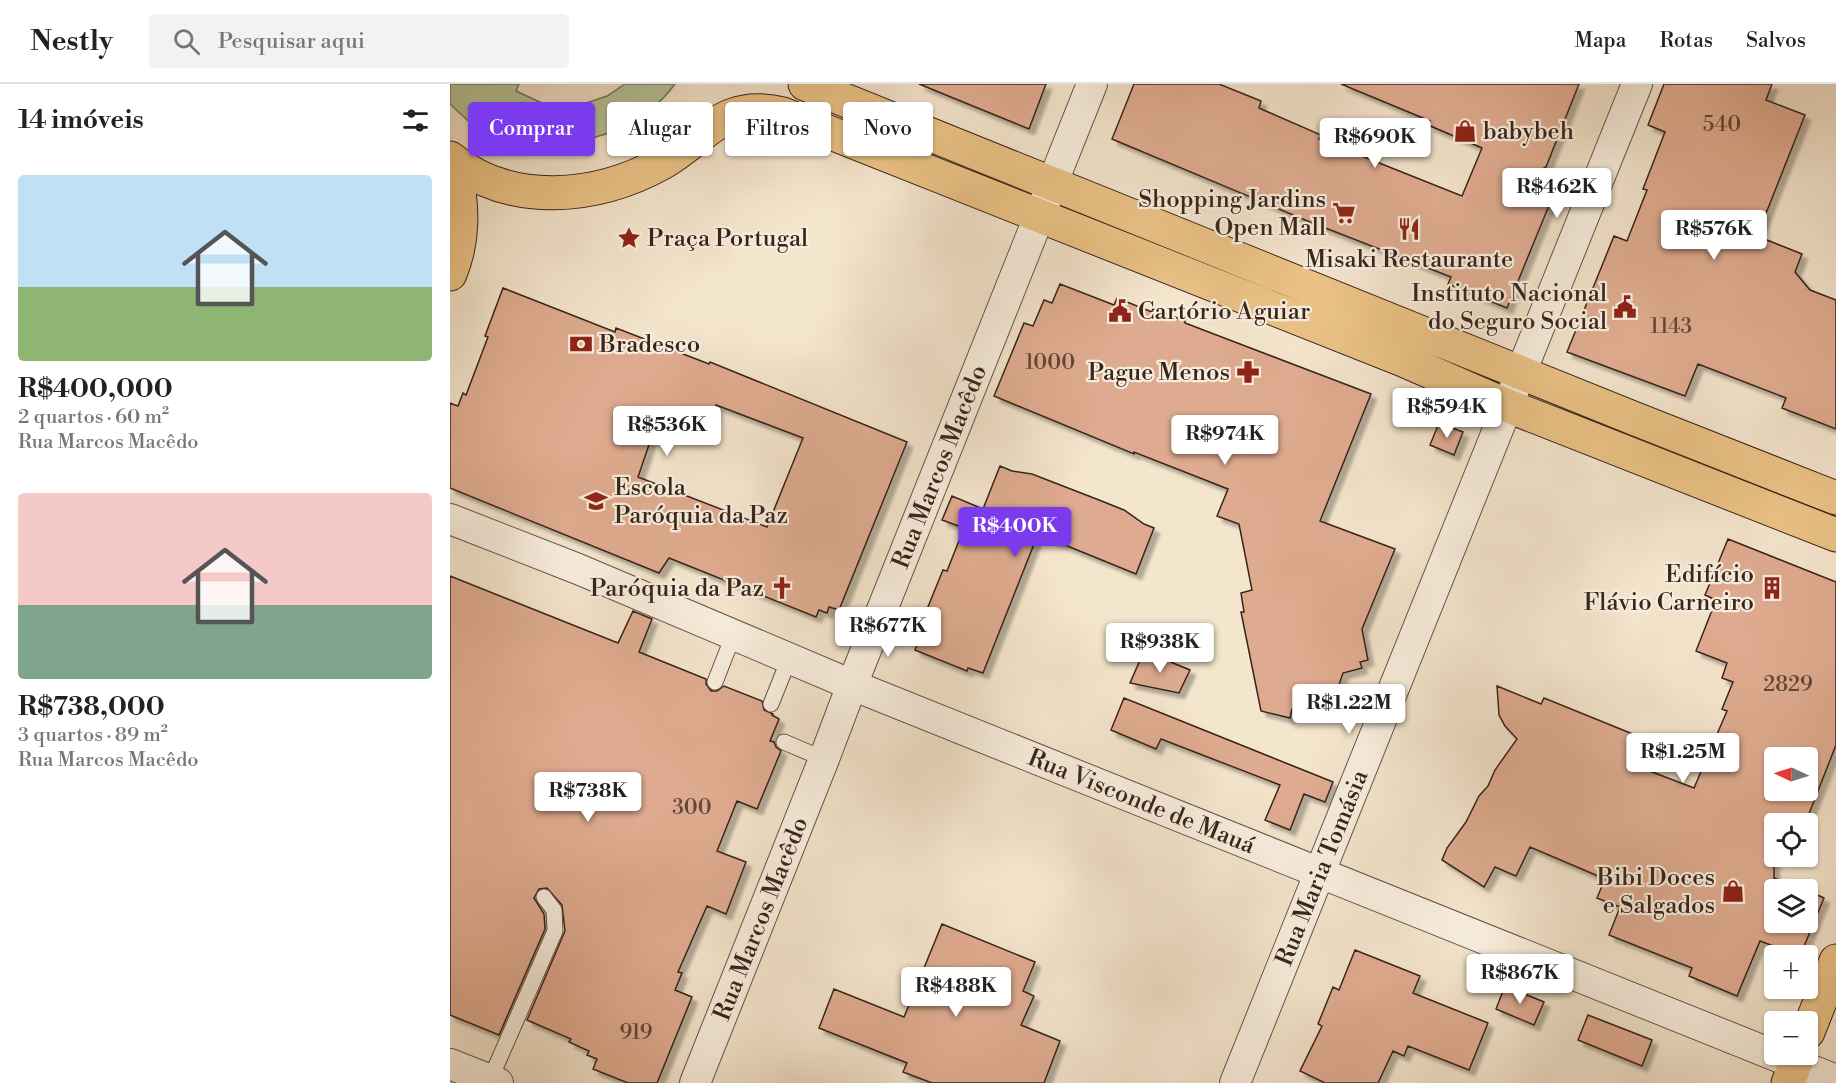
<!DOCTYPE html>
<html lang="pt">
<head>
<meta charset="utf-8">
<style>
	:root { --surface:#fff; --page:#f2f2f2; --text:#222; --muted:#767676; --line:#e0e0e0; --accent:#7c3aed }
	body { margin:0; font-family:"Libre Bodoni",serif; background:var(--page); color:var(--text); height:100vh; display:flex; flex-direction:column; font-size:22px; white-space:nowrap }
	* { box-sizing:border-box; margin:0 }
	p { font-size:20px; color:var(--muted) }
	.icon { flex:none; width:33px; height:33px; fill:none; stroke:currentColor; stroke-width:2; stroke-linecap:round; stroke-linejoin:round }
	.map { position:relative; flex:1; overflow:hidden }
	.sheet { display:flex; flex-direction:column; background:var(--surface); width:450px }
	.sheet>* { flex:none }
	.guide { position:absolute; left:18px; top:18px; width:570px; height:54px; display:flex; gap:12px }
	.needle { width:39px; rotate:274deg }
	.controls { position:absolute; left:1314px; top:663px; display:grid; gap:12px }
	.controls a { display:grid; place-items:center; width:54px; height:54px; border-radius:6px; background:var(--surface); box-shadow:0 2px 4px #0004; font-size:30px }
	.price { position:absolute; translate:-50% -51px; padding:0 14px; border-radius:6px; background:#fff; color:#222; font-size:20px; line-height:39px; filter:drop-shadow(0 2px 3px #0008) }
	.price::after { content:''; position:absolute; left:50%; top:36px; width:18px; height:14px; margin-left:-9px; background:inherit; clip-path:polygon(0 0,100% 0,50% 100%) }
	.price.selected { background:var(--accent); color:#fff }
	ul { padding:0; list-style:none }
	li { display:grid; align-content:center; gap:12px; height:318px; padding:0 18px }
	li span { display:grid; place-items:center; height:186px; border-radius:6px; color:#555 }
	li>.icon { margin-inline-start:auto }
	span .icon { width:108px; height:108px; fill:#fffc; stroke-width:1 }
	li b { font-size:26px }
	h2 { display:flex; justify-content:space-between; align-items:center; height:72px; padding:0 18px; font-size:26px }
	.pill { padding:0 21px; border-radius:6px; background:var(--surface); box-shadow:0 2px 4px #0004; font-size:21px; line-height:54px }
	.pill.selected { background:var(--accent); color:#fff }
	header { display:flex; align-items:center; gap:36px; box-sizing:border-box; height:84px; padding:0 30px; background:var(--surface); border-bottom:2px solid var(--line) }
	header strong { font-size:28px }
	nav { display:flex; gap:33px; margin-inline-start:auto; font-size:21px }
	.search { width:420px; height:54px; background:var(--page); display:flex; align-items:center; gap:15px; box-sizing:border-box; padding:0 21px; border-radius:6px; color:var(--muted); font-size:22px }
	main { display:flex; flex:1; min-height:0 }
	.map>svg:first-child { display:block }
	.green { fill:#b6c69c; stroke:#77755c; stroke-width:1.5 }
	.building { fill:#dfab90; stroke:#38241c; stroke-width:1.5; fill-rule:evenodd; filter:url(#shadow) }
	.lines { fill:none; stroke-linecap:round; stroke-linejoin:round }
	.service-casing { stroke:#675448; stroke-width:17 }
	.minor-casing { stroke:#675448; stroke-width:32 }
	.primary-casing { stroke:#38241c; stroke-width:35 }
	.service { stroke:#f8eede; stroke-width:15 }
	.minor { stroke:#f8eede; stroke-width:30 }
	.primary { stroke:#eac286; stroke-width:33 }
	.labels { text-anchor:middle; stroke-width:4.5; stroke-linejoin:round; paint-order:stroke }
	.number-label { font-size:21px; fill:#624639 }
	.poi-label { font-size:24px; fill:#38241c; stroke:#f8eede; text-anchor:end }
	.street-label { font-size:24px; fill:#38241c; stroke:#f8eede }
</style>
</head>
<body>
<header>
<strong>Nestly</strong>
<div class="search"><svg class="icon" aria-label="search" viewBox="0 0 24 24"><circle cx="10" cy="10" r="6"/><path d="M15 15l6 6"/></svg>Pesquisar aqui</div>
<nav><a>Mapa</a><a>Rotas</a><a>Salvos</a></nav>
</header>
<main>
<section class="sheet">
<h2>14 imóveis<svg class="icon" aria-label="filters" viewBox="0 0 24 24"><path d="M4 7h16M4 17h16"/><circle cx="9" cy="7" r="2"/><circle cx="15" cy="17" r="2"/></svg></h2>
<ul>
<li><span style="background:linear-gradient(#bfe0f5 60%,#8fb573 0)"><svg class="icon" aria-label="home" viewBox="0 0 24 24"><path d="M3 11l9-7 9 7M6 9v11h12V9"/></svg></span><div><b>R$400,000</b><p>2 quartos · 60 m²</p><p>Rua Marcos Macêdo</p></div></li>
<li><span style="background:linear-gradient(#f6c9c9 60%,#7fa58c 0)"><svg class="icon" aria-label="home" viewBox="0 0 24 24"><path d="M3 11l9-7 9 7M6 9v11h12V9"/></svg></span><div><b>R$738,000</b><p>3 quartos · 89 m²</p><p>Rua Marcos Macêdo</p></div></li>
</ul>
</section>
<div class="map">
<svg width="1386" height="999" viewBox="0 0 1386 999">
	<defs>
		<filter id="shadow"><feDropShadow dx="5.5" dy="5.5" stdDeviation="1.5" flood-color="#0004"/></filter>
	</defs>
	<rect width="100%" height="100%" fill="#f4e5cd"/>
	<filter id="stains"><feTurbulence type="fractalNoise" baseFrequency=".00333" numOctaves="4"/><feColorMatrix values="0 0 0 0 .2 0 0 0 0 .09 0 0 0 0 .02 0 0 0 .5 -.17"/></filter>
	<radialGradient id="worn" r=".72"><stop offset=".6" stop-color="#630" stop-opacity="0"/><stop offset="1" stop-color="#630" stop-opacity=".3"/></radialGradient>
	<path class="green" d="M0 0H69L66 7 92 19 81 54 61 48 57 59 26 44 0 20Z
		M175 0H225C197 38 156 55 111 59L127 22 157 12Z"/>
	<path class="building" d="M469 0H596L579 45Z
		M684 0H769L811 17 809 24 871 51 869 55 1012 112 1032 64 978 41 980 37 891 0H1129L1096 83 1059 103 1100 119 1057 224 998 200 1001 193 860 138 662 55Z
		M1214 0H1322L1316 16 1355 31 1307 152 1352 170 1345 188 1360 206 1386 216V345L1332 324 1336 314 1248 280 1235 312 1117 268 1164 152 1177 157 1197 106 1193 105 1215 48 1198 41Z
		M610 200 664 221 667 214 702 228 703 224 735 237V239L921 310 870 437 945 465 912 545 918 576 910 578 912 584 893 589 884 615 842 625 840 634 811 627 791 528H794L791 509 802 506 789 440 767 432 778 405 684 368V370L544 312 574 239 583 242 594 216 602 219Z
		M53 204 165 248 166 244 259 280 260 278 457 358 389 526 379 523 377 529 369 526 366 533 219 474 209 489 0 404V319L8 322 13 309 16 311 38 253 35 252ZM266 321 353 354 317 443 188 393 204 346V325L257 345Z
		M989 339 1013 348 1004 371 980 361Z
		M550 382 562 387 582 390 649 416 674 426 694 440 704 444 686 490 588 450 533 589 518 584 517 587 465 566 477 536 473 535 493 486 497 487 514 444 492 436 502 412 533 425Z
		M1278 455 1386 498V661L1355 740H1324V794L1353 806H1324V838H1358V807L1374 814 1350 872 1310 857 1287 912 1239 892 1242 884 1159 851 1170 823 1147 814 1155 795 1080 763 1066 792 1045 783 1034 803 992 776 997 764 1016 738 1029 712 1038 702 1045 686 1067 655 1055 642 1049 631 1047 602 1091 620 1094 614 1195 655 1184 681 1244 704 1277 627 1272 625 1283 598 1272 594 1277 579 1246 567 1266 516 1255 511ZM1324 674H1358V706H1324Z
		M0 492 168 559 183 527 202 535 189 568 256 595V600L261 607H267L274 602 312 617 314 626 323 630 322 631 329 635 320 657 324 658 326 663 331 667 307 725 287 717 267 767 296 778 276 830 257 822 228 888 232 889 225 906 242 913 207 999H178L143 985 147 975 137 971 139 967 119 958 121 955 77 936 115 847 112 821 97 804 89 805 84 814 94 830 95 845 49 951 0 931Z
		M694 567 740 586 729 609 680 599Z
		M674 614 883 698 875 718 854 710 840 746 815 736 830 701 711 655 706 665 661 646Z
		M492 840 585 878 573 907 584 912 571 941 610 957 594 999H482L453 988 457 979 369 944 384 905 454 933Z
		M905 866 970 892 963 909 1038 939 1019 986 958 962 954 972 943 967 928 999H875L850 987 872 942 868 940 883 903 889 906Z
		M1055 902 1094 918 1084 941 1046 925Z
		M1138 931 1202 956 1192 982 1128 956Z"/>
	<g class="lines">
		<g class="service-casing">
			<path id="service" d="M265 598 283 552
				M321 620 339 575
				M334 658 374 675
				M40 996 105 847 104 826 94 813"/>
		</g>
		<g class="minor-casing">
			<g id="minor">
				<path id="s1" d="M0 435 128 485 402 601 1386 996"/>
				<path d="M0 980 48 999"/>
				<path id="s2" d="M245 999 374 675 402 601 642 0"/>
				<path id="s3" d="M785 999 1187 0"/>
			</g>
		</g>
		<g class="primary-casing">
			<path id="primary" d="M355 0 1183 334 1386 414
				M0 74C61 124 147 115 212 79 257 53 273 15 333 30L953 276 1058 322 1386 451
				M0 190C16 151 11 121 6 79
				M1358 948 1386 877
				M1338 999 1349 970"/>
		</g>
		<use href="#service" class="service"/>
		<use href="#minor" class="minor"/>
		<use href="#primary" class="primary"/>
	</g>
	<defs>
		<g id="shop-bare" transform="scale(1.8)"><path d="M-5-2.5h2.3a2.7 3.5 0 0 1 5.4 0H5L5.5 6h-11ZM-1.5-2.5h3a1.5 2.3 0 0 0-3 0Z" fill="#8f2418" stroke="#f8eede" stroke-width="2.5" paint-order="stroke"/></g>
		<g id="supermarket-bare" transform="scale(1.8)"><path d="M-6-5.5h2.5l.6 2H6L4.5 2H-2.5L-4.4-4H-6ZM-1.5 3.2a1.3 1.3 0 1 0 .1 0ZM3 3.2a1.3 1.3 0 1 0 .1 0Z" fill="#8f2418" stroke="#f8eede" stroke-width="2.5" paint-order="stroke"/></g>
		<g id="restaurant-bare" transform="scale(1.8)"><path d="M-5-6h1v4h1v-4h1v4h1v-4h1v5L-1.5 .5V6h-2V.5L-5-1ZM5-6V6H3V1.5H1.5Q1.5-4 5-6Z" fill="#8f2418" stroke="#f8eede" stroke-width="2.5" paint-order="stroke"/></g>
		<g id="sight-bare" transform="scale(1.8)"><path d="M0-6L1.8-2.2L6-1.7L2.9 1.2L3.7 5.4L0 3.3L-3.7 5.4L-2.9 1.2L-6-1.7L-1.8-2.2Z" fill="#8f2418" stroke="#f8eede" stroke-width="2.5" paint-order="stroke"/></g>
		<g id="civic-bare" transform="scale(1.8)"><path d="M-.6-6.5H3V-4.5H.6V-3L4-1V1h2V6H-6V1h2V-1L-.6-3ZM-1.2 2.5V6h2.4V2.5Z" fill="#8f2418" stroke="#f8eede" stroke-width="2.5" paint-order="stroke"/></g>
		<g id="bank-bare" transform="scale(1.8)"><path d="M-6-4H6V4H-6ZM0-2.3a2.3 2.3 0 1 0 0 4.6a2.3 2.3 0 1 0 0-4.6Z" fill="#8f2418" stroke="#f8eede" stroke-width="2.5" paint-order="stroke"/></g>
		<g id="pharmacy-bare" transform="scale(1.8)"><path d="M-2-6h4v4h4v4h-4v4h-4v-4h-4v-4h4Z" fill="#8f2418" stroke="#f8eede" stroke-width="2.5" paint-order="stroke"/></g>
		<g id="school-bare" transform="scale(1.8)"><path d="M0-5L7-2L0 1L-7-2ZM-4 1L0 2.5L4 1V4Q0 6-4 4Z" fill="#8f2418" stroke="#f8eede" stroke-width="2.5" paint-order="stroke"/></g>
		<g id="church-bare" transform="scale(1.8)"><path d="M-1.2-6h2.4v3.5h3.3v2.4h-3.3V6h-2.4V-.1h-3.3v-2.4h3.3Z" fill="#8f2418" stroke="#f8eede" stroke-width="2.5" paint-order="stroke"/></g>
		<g id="building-bare" transform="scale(1.8)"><path d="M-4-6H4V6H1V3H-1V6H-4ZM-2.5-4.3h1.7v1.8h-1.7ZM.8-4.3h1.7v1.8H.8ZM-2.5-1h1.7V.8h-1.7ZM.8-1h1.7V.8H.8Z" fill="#8f2418" stroke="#f8eede" stroke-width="2.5" paint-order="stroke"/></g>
	</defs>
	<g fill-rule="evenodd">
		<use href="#shop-bare" x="1015" y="47"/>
		<use href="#supermarket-bare" x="894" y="129"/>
		<use href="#restaurant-bare" x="959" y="145"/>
		<use href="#sight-bare" x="179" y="154"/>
		<use href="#civic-bare" x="1175" y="223"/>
		<use href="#civic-bare" x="670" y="227"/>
		<use href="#bank-bare" x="131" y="260"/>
		<use href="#pharmacy-bare" x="798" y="288"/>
		<use href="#school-bare" x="146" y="417"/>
		<use href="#church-bare" x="332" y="504"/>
		<use href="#building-bare" x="1322" y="504"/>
		<use href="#shop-bare" x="1283" y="807"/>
	</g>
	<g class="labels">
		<g class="number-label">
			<text x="1272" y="47">540</text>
			<text x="1221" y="249">1143</text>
			<text x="600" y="285">1000</text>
			<text x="1338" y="607">2829</text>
			<text x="242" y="730">300</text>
			<text x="186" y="955">919</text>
		</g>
		<g class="poi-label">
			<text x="1033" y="55" text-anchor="start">babybeh</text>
			<text x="876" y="123">Shopping Jardins<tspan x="876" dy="28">Open Mall</tspan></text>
			<text x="197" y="162" text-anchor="start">Praça Portugal</text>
			<text x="959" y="183" text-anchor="middle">Misaki Restaurante</text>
			<text x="1157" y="217">Instituto Nacional<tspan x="1157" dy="28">do Seguro Social</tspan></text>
			<text x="688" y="235" text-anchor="start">Cartório Aguiar</text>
			<text x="149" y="268" text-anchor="start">Bradesco</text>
			<text x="780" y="296">Pague Menos</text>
			<text x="164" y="411" text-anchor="start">Escola<tspan x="164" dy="28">Paróquia da Paz</tspan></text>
			<text x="1304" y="498">Edifício<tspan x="1304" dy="28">Flávio Carneiro</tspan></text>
			<text x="314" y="512">Paróquia da Paz</text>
			<text x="1265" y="801">Bibi Doces<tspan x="1265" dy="28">e Salgados</tspan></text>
		</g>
		<g class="street-label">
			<text dy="8" stroke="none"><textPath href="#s2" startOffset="663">Rua Marcos Macêdo</textPath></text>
			<text dy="8" stroke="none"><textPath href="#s1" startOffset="747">Rua Visconde de Mauá</textPath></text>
			<text dy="8" stroke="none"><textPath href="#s3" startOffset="232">Rua Maria Tomásia</textPath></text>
			<text dy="8" stroke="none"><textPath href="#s2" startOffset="177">Rua Marcos Macêdo</textPath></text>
		</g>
	</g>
	<rect width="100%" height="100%" filter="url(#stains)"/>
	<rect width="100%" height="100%" fill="url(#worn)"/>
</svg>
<div class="controls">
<a><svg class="needle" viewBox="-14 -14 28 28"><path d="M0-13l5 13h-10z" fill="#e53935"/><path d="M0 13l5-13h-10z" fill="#767676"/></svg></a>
<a><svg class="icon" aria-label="locate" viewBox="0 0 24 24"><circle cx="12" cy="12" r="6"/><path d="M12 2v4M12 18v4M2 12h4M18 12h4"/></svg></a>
<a><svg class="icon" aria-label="layers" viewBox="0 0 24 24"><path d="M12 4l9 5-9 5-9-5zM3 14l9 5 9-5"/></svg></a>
<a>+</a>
<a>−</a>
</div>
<b class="price" style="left:925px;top:85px">R$690K</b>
<b class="price" style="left:1107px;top:135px">R$462K</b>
<b class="price" style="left:1264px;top:177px">R$576K</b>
<b class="price" style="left:997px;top:355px">R$594K</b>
<b class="price" style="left:217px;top:373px">R$536K</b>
<b class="price" style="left:775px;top:382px">R$974K</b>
<b class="price selected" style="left:565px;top:474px">R$400K</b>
<b class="price" style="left:438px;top:574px">R$677K</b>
<b class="price" style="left:710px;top:590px">R$938K</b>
<b class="price" style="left:899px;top:651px">R$1.22M</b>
<b class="price" style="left:1233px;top:700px">R$1.25M</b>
<b class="price" style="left:138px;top:739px">R$738K</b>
<b class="price" style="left:1070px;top:921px">R$867K</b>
<b class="price" style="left:506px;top:934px">R$488K</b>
<div class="guide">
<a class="pill selected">Comprar</a>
<a class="pill">Alugar</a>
<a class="pill">Filtros</a>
<a class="pill">Novo</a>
</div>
</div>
</main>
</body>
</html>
